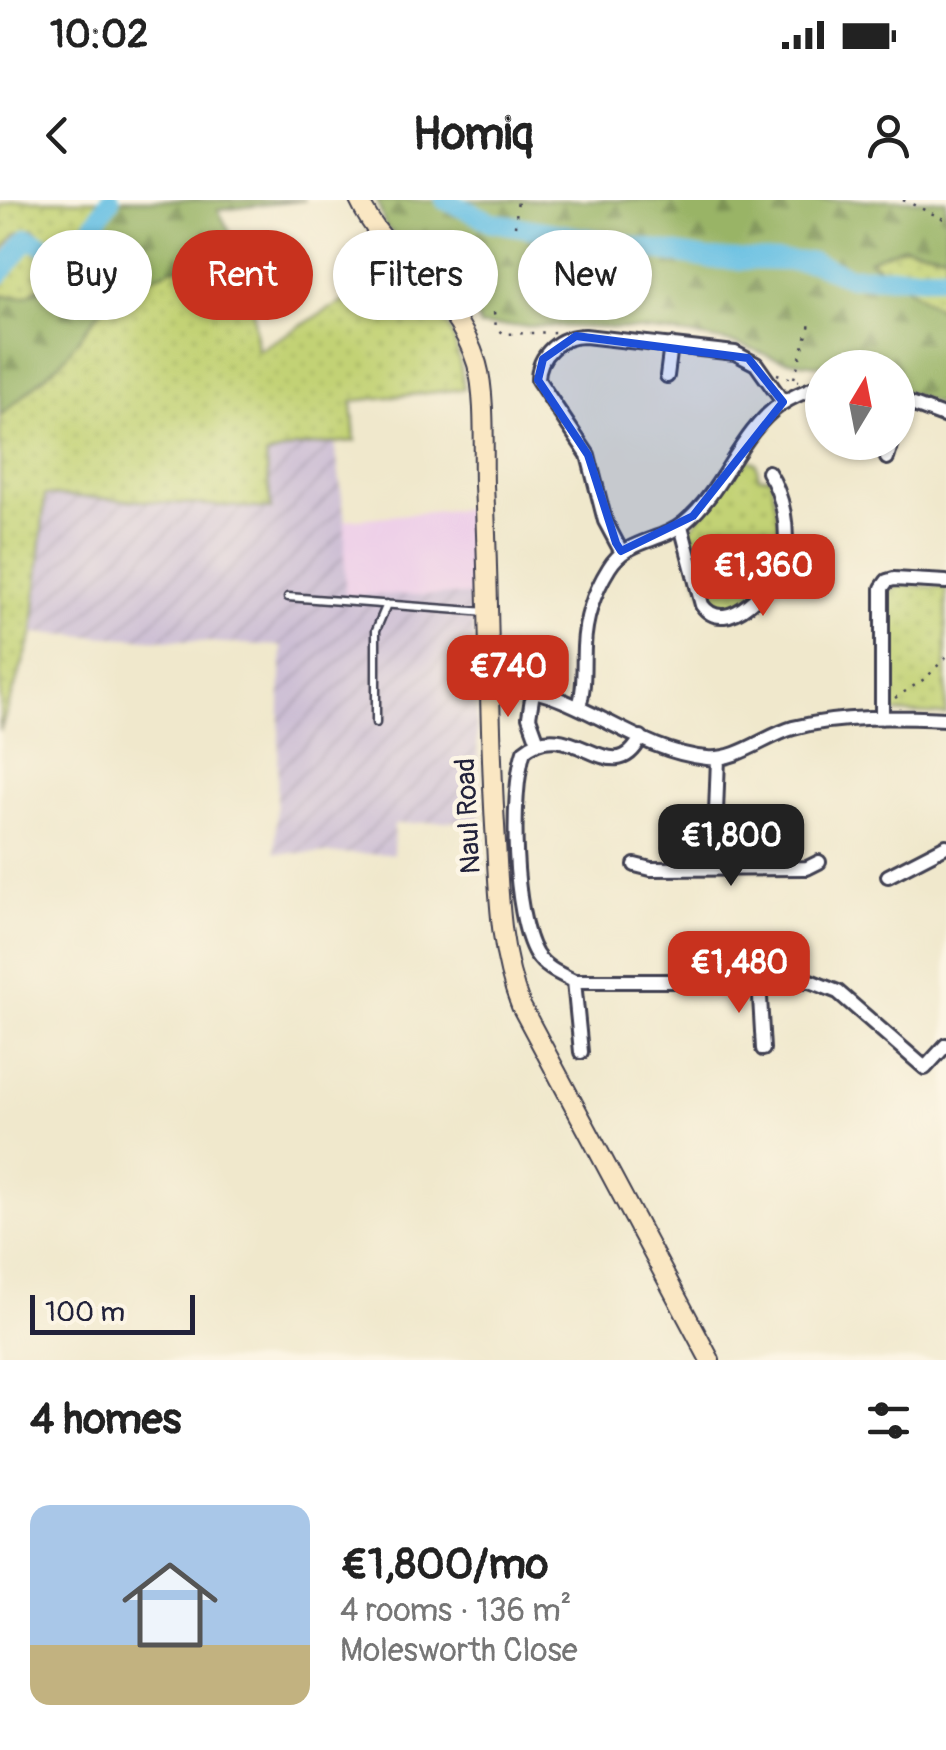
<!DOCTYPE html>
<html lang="en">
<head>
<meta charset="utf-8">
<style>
	:root { --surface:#fff; --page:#f2f2f2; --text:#222; --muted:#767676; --accent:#c8321e }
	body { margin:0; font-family:Pangolin,sans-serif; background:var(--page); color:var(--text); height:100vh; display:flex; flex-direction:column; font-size:38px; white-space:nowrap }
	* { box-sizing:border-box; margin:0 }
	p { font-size:32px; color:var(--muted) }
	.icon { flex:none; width:55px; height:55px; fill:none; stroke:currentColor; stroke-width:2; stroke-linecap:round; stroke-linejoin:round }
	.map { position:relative; height:1160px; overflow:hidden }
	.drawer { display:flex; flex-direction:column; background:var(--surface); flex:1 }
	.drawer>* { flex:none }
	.guide { position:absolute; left:30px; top:30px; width:888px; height:90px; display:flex; gap:20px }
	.needle { width:65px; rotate:10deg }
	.buttons { position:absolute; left:805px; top:150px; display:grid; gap:20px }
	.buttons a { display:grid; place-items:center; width:110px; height:110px; border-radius:50%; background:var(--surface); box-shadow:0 2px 8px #0004; font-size:50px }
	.scale { position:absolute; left:30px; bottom:25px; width:165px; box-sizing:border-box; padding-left:10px; border:5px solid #22223b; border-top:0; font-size:28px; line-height:35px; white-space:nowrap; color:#22223b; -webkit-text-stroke:8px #fcf5e5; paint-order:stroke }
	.price { position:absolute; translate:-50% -85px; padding:0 22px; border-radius:20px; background:var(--accent); color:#fff; font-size:32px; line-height:65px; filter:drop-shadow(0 2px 5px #0008) }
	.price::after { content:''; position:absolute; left:50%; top:60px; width:30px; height:22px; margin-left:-15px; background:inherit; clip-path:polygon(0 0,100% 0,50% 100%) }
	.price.on { background:#222; color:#fff }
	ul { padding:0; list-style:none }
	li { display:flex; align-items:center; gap:30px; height:250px; padding:0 30px }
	li span { display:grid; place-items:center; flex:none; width:280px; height:200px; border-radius:20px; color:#555 }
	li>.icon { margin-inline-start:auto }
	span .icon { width:120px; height:120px; fill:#fffc; stroke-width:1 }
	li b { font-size:42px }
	h2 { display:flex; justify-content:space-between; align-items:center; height:120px; padding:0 30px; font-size:42px }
	.pill { padding:0 35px; border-radius:45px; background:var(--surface); box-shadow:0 2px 8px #0004; font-size:35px; line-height:90px }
	.pill.on { background:var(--accent); color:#fff }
	.status { display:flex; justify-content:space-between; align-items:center; height:70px; padding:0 50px; background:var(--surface); direction:ltr }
	.status svg { height:28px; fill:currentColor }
	header { display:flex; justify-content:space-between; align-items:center; height:130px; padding:0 30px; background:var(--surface); font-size:45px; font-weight:700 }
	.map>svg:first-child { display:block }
	.built { fill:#eed0e8 }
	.industrial { fill:url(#industrial-furrows) }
	.grass { fill:url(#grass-dots); stroke:#727a58; stroke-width:2.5 }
	.forest { fill:url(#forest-firs); stroke:#5e6b50; stroke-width:2.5 }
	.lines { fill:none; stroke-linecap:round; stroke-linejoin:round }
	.river { stroke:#65bfe3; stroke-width:20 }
	.service-casing { stroke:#414051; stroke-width:11 }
	.minor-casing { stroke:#414051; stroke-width:18 }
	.secondary-casing { stroke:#414051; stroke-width:22 }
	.path { stroke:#414051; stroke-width:2.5; stroke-dasharray:2.5 8; stroke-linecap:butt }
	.service { stroke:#fff; stroke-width:6 }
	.minor { stroke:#fff; stroke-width:12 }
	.secondary { stroke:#fae7c3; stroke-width:18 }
	.marked { fill:#1d4ed8; fill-opacity:0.2; stroke:#1d4ed8; stroke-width:8; stroke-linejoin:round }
	.labels { text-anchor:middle; stroke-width:9; stroke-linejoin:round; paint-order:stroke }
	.street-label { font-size:28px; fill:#22223b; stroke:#fcf5e5 }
</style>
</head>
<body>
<div class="status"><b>10:02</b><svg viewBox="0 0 49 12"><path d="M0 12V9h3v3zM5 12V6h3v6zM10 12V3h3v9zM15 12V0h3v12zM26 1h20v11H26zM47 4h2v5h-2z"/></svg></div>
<header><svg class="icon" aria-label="back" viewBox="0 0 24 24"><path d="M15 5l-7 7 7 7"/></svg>Homiq<svg class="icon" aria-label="person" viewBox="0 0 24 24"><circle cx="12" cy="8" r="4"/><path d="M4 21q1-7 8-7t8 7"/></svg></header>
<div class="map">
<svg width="946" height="1160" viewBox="0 0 946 1160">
	<defs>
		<pattern id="industrial-furrows" width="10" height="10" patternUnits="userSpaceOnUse" patternTransform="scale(2.5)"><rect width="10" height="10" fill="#ccbed4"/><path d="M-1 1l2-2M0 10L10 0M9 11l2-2" fill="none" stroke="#afa3b7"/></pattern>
		<pattern id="grass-dots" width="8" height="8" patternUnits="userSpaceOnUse" patternTransform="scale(2.5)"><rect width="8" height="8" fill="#c2d275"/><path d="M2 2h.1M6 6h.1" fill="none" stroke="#a6b466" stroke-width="1.8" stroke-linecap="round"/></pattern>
		<pattern id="forest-firs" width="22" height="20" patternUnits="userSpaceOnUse" patternTransform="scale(2.5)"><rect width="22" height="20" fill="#99b466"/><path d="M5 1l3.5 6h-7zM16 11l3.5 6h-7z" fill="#7c9255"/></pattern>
	</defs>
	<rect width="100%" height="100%" fill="#fcf5e5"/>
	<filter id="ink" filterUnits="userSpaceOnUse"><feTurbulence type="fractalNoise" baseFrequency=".01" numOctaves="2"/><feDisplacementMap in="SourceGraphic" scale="20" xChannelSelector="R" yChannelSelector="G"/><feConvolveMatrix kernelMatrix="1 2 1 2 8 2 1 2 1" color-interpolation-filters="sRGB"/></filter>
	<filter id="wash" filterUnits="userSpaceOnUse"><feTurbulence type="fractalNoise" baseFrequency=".0048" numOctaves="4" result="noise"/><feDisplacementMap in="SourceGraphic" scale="40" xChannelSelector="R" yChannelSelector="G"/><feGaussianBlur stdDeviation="2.25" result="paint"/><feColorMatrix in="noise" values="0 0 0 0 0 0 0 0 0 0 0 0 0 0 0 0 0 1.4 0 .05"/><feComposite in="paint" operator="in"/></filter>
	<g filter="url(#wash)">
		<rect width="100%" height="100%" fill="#f0e8cc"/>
		<path class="built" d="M471 308 472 395H345V320Z"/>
		<path class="industrial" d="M335 242 345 320V395H472L480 620 394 624 393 654 275 653 282 446 33 433 45 295 270 309 266 255 295 247Z"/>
		<path class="grass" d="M16 0H105L71 45 55 50 34 28 17 33 0 54V5Z
			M904 46 946 54V114L868 60Z
			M25 48C42 50 49 61 68 63L27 96H0V81Z
			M383 58C439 105 454 113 464 189L352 201 355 241 295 247 266 256 271 309 45 295 33 433 0 531V216L61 162 113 94 173 68 250 70 257 151 366 88Z
			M743 256 756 263 759 277H770C784 341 790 377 724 411 695 405 696 354 689 330L718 295Z
			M901 385 946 388V515L889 512 886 508 887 391Z"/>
		<path class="forest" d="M117 0H305L218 10 250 70 173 68 113 94 61 162 0 216V96C7 96 17 97 24 96 54 89 102 26 117 0Z
			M377 0H946V54L904 46 869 60 946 114V208L898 189V168C856 167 816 168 776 158 763 155 752 148 740 145 656 125 565 126 480 126L474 111 458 100 385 26Z"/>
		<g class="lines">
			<path class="river" d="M445 0 492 22 708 59 813 62 850 77 946 76
				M0 74 28 38 71 59 110 0"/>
		</g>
	</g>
	<g filter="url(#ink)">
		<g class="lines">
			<g class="service-casing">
				<path id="service" d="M288 397 487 412
					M376 523V430L387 404"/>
			</g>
			<g class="minor-casing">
				<path id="minor" d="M667 176 671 145
					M898 199 946 217
					M898 228 907 203
					M887 258 892 242
					M681 326 702 405C727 440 776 383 783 357 790 331 783 294 768 272
					M621 351 605 321 588 255 538 180C538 154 560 136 585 136L735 153 756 164 783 202
					M490 486C570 482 630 551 707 558 737 561 765 536 793 528 842 515 896 517 946 519
					M533 492 529 517 538 542
					M579 507C585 487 583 468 584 447 585 419 594 392 609 368 627 338 661 343 685 322 725 289 739 233 781 204 793 196 808 190 822 185
					M882 518V388L887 381 894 379 946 382
					M641 537C613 595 570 512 524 551 510 593 513 716 536 754 545 768 560 774 574 781H810L838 792 925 868 946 845
					M635 665 651 669 807 668 819 662
					M714 667 718 558
					M888 676 946 646
					M759 780 763 849
					M574 781 581 852"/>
			</g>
			<g class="secondary-casing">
				<path id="secondary" d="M359 0C390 67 454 88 477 164 486 195 483 252 484 285 490 404 488 523 496 642 499 698 500 753 521 806L710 1160"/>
			</g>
			<path class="path" d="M903 0 946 20
				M515 26 518 0
				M494 112 496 127 504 134 556 132
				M777 174 798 181
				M794 178 810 124
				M699 342 737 347H771
				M895 498 926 478 946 457"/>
			<use href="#service" class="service"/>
			<use href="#minor" class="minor"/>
			<use href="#secondary" class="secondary"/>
		</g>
	</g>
	<path class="marked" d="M576 136 748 158 783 202 693 316 621 351 616 343 588 255 538 180 543 159Z"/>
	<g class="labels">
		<g class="street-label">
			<text transform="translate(467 616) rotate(-93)" y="10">Naul Road</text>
		</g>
	</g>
</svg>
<div class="buttons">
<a><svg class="needle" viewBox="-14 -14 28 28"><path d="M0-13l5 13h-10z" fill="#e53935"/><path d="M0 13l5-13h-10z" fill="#767676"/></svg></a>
</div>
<div class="scale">100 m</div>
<b class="price" style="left:763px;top:419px">€1,360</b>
<b class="price" style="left:508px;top:520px">€740</b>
<b class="price on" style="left:731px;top:689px">€1,800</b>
<b class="price" style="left:739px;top:816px">€1,480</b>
<div class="guide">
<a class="pill">Buy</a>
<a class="pill on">Rent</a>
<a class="pill">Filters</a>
<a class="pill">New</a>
</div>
</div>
<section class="drawer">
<h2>4 homes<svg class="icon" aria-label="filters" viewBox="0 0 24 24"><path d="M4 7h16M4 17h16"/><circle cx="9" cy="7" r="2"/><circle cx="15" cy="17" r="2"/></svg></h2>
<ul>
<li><span style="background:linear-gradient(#a9c7e8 70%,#c2b280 0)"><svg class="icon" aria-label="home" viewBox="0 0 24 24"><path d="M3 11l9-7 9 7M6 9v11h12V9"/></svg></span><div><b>€1,800/mo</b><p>4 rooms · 136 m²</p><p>Molesworth Close</p></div></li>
</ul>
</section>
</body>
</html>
